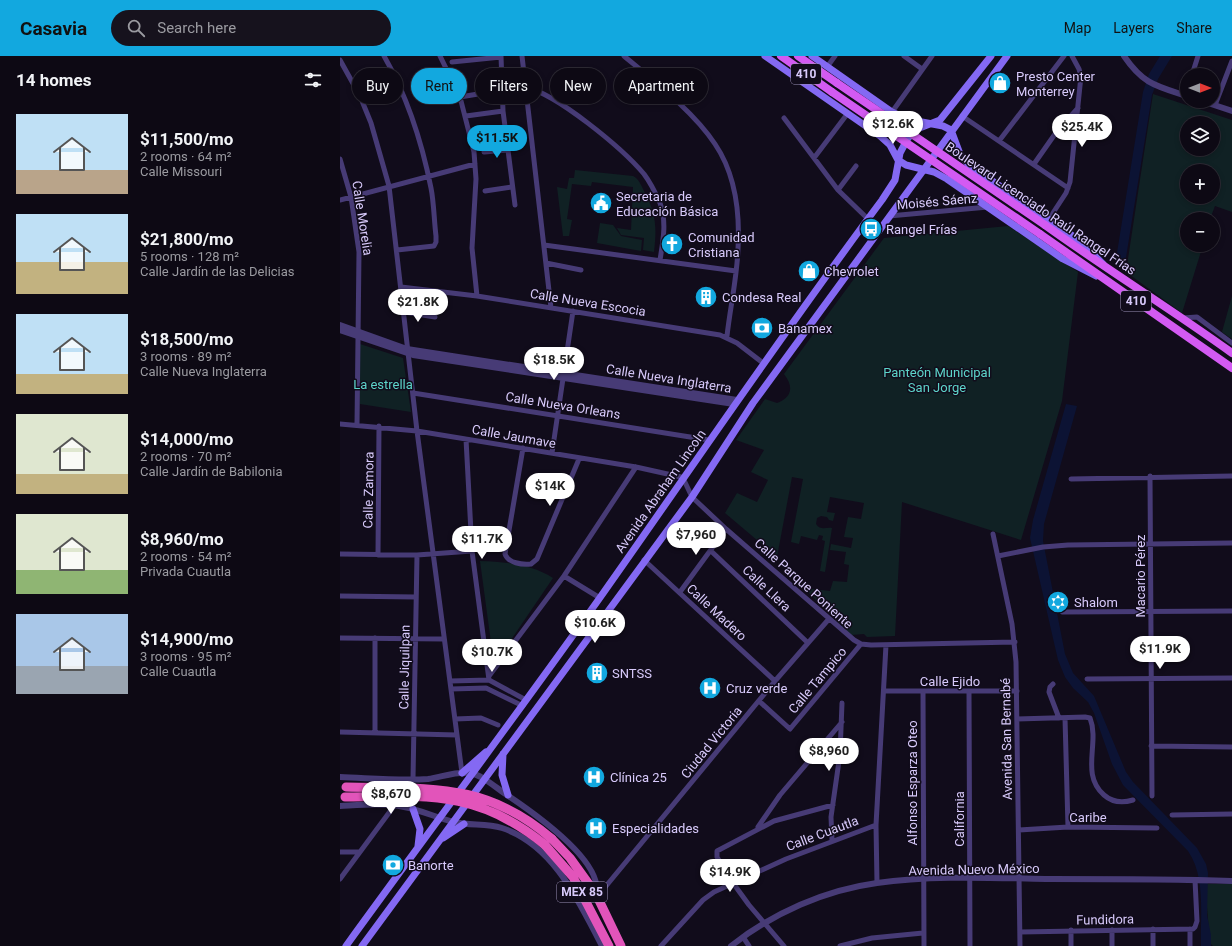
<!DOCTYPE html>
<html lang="en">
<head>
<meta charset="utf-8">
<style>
	:root { --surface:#0d0914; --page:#16121d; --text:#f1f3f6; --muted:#9a9aa0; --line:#2d2a34; --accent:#12a8df }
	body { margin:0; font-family:Roboto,sans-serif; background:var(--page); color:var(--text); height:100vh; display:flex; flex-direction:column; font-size:15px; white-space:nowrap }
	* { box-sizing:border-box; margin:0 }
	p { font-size:13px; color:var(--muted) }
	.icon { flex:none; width:22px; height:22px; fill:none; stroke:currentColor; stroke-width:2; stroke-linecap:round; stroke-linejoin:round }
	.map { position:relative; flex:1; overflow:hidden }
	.drawer { display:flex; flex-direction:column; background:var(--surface); width:340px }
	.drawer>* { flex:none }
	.banner { position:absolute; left:12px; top:12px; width:380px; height:36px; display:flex; gap:8px }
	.needle { width:26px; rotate:90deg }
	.fabs { position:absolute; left:840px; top:12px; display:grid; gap:8px }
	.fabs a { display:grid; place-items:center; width:40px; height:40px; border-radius:50%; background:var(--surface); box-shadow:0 2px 6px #0003,0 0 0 1px var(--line); font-size:20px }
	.price { position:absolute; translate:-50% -34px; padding:0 9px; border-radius:14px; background:#fff; color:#222; font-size:13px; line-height:26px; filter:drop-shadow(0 1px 2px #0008) }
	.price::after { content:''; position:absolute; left:50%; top:24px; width:12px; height:9px; margin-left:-6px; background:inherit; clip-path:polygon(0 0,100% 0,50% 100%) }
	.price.current { background:var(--accent); color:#111 }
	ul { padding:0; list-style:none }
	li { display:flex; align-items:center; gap:12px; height:100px; padding:0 16px }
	li span { display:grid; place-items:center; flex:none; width:112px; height:80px; border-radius:0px; color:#555 }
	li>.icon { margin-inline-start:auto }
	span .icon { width:48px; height:48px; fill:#fffc; stroke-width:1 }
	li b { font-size:17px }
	h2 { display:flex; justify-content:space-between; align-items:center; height:48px; padding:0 16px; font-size:17px }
	.chip { padding:0 14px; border-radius:18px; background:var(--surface); box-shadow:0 2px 6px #0003,0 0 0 1px var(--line); font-size:14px; line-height:36px }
	.chip.current { background:var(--accent); color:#111 }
	header { display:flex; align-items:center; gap:24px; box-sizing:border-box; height:56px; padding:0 20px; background:var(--accent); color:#111 }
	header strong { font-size:19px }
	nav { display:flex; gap:22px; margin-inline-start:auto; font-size:14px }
	.search { width:280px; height:36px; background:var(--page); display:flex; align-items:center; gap:10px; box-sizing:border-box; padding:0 14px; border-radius:22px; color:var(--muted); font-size:15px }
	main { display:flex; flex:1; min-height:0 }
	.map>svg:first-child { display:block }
	.green { fill:#102124; fill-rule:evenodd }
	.water { fill:#0c1334 }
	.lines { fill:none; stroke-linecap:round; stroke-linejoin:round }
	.minor { stroke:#473b76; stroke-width:5 }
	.tertiary { stroke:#473b76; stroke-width:6 }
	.secondary { stroke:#8469f3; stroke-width:7 }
	.primary { stroke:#d35af2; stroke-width:8 }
	.trunk { stroke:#e254ba; stroke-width:9 }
	.primary-bridge { stroke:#d35af2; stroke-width:8 }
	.trunk-bridge { stroke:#e254ba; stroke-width:9 }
	.labels { text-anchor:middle; stroke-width:3; stroke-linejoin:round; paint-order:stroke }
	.shield { fill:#110c1b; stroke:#9c91b8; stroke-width:1 }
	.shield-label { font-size:12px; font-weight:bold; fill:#d8cafb }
	.poi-label { font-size:13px; fill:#d8cafb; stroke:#110c1b; text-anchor:start }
	.street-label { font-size:13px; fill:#d8cafb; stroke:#110c1b }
	.park-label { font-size:13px; fill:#5dd4ca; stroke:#110c1b }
</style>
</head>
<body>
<header>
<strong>Casavia</strong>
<div class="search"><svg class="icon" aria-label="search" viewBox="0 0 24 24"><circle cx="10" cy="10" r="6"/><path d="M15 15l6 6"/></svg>Search here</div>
<nav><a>Map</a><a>Layers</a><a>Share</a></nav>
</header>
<main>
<section class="drawer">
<h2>14 homes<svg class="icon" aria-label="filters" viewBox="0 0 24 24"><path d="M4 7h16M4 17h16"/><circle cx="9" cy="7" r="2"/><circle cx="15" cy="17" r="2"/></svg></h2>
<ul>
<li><span style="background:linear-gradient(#bfe0f5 70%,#b9a48a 0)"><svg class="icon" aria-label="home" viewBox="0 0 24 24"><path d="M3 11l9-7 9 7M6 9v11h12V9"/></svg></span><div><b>$11,500/mo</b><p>2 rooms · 64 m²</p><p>Calle Missouri</p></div></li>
<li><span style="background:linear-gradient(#bfe0f5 60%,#c2b280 0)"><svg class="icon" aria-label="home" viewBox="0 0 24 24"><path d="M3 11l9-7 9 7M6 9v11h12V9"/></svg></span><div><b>$21,800/mo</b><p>5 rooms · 128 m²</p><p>Calle Jardín de las Delicias</p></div></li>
<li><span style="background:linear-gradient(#bfe0f5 75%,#c2b280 0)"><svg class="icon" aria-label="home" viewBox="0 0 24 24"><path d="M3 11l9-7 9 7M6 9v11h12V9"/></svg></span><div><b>$18,500/mo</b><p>3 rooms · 89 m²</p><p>Calle Nueva Inglaterra</p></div></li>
<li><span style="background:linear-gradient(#dfe7d0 75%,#c2b280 0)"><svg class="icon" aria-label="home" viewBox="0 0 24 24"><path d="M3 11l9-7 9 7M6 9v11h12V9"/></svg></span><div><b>$14,000/mo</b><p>2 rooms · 70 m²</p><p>Calle Jardín de Babilonia</p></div></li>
<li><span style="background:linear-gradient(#dfe7d0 70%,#8fb573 0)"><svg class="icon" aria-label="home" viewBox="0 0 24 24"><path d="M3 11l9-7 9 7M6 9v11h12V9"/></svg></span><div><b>$8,960/mo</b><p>2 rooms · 54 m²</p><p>Privada Cuautla</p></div></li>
<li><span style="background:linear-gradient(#a9c7e8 65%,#9aa5b1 0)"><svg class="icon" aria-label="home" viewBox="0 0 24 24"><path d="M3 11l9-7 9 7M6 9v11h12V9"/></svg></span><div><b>$14,900/mo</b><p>3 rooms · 95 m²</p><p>Calle Cuautla</p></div></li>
</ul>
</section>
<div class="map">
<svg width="892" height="890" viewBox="0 0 892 890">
	<rect width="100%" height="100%" fill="#110c1b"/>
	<path class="green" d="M813 38 892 64V156L875 150 870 163H847V189H863L842 257 786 216ZM847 67H873V93H847ZM847 115H873V141H847Z
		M235 114 293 120C299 123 301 129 304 135 316 157 317 171 314 196L303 194 304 182 281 179 277 172 291 174 293 131 252 126 251 130 232 128 227 163 232 164 229 180H223L217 131 227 133 229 122H234Z
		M260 167 273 169 281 180 302 184 301 195 257 187Z
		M668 170 738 216 722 345 681 484 562 446 555 580 527 581 524 578 511 579 464 532 490 535 493 525 507 526 509 509 504 508 506 496 490 494 491 488 511 492 513 482 504 481 508 461 521 463 524 447 490 441 487 456 495 457 493 465 489 464 487 461 481 460 477 462 476 468C481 475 485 471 492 472L485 516 480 515 485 485 482 484 483 480 479 479 477 484 461 480 459 488 451 486 463 423 452 421 437 501 385 457 397 437 417 446 428 424 411 416 424 394 396 384 425 343 437 347C452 341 454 331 444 318L544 182Z
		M892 240V283L882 276Z
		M20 288 63 302 71 356 20 348Z
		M140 505C166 506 191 508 213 522L154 609Z
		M865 828H892V890H873L870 887Z"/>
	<path class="water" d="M820 0H832L818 23 812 39 784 214 775 209 803 36 809 18Z
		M726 348 737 350 704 468 703 485 725 598 733 617 754 640 786 716 793 726 857 792 866 808 868 817 867 859 871 879V890H861C860 860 866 821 848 795L783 729 772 708 754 657 748 646 733 632 725 621 718 604 690 482 693 464Z"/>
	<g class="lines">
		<path class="minor" d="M44 0C67 40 82 87 91 132 94 147 94 164 96 180V186L94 190 57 194
			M100 0 120 41 134 96 136 123 132 192 137 240
			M161 0 163 55 175 149
			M182 0 211 252
			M284 0C314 25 354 56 375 88 396 119 400 157 398 193 397 222 390 252 387 280
			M564 0 582 13
			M0 4 20 40 31 67 49 130 77 375 122 717
			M112 6 161 1
			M487 11 495 0
			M852 19 858 0
			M185 31C217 38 282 92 304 118 310 126 316 138 320 147 327 166 323 185 320 204
			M845 39 847 33
			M120 41 162 34
			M875 49 892 5
			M552 56 592 0
			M126 60 163 55
			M622 60 728 132
			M444 62 498 134 528 163
			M659 85 724 0
			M144 96 168 94
			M474 102 508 57
			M0 103 11 141 19 196 17 369
			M694 108 715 78 738 52
			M498 134 516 110
			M145 135 172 131
			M0 144 135 108
			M549 160 648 151
			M709 163 726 137 730 126 741 20 739 13 732 0
			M204 189 396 215
			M206 207 241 214
			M61 231 137 240 380 279 397 287 423 307
			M64 256 95 261
			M843 262 857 261 892 287
			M73 337 369 384
			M0 368 77 375 296 411 341 421 343 422 352 441 386 473 514 584 521 588 531 589 675 586
			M126 383 132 495 149 624
			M183 392 165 498C168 507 182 509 191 508L197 503 239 403
			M212 397 233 255
			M810 420 812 740
			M731 423 892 420
			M653 478 672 568 676 606 680 890
			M371 495 467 586
			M0 498 77 499 132 495
			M38 499 39 370
			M658 500 703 491 728 489 892 487
			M304 504 435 625
			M224 520 260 542
			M340 536 386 473
			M0 540 76 541
			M722 556 892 555
			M0 582 104 583
			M149 620 224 520 296 411
			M747 623 892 622
			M110 625 149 624 186 644
			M713 628 710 631 709 636 719 662
			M111 633 146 632 183 650
			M544 635H677
			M583 636 584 890
			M629 636 630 890
			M419 645 450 673 521 588
			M725 662 728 771
			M115 663 141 662 158 669
			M677 663 745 661 750 662C760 687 740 718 764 739 773 747 783 747 793 744
			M0 676 117 679
			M35 676V582
			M811 690 892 691
			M73 723 77 499
			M832 759 892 758
			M418 771 440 739 502 666
			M679 774 728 771 817 772
			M492 784 491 761 500 698 502 647
			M0 796H19
			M0 823 54 750
			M537 827 536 769 546 589
			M257 841 435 625 488 564
			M813 873V890
			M731 874V890
			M772 874V890
			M680 876 853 873 855 871 857 865 855 824
			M403 881 409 890
			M321 890 363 844 374 836 446 803 536 769
			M444 890 409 849 393 827 377 801V795L434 765 493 749
			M500 890 532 882 583 877
			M850 890V873"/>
		<path class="tertiary" d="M784 0C803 28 816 30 847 40
			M862 45 892 55
			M0 269 67 293 397 344
			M0 274 73 299 394 348
			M0 721C29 722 59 725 88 723 102 721 116 715 130 717 142 719 154 730 164 737 188 753 264 804 256 838
			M0 750C21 749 43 747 64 751 81 754 97 762 114 766 130 770 146 767 162 772 214 789 239 846 262 890
			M391 890C433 857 485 834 537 827 591 819 655 822 710 823 771 823 831 823 892 825"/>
		<path class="secondary" d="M425 0 540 80 550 89 558 104 566 109 594 116 607 123 723 203 756 220
			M472 0 552 56 566 63 603 70 611 74
			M611 74 620 98 629 109 740 185 763 208
			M163 698 162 719 168 739
			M122 717 146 696
			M73 753 80 773 78 790
			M103 782 124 768
			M6 890C90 774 176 660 259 543 353 410 444 275 542 144L555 124 560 97 568 82 577 73 600 64 651 0
			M22 890 352 441 413 347 667 0"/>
		<path class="primary" d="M441 0 492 36
			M458 0 497 27
			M705 169C766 213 831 253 892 297
			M700 178 892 312"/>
		<path class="trunk" d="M212 783 230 802 256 838 281 890
			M205 789 233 821 269 890"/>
		<path class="primary-bridge" d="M497 27 705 169
			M492 36 700 178"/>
		<path class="trunk-bridge" d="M6 731C88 733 145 725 212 783
			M5 741C87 740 138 734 205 789"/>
	</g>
	<defs>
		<g id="shop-disc" transform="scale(1.15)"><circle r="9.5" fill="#12a8df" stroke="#110c1b"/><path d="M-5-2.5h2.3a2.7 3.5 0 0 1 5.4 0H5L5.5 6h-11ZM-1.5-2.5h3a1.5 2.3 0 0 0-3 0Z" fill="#fff"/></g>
		<g id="civic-disc" transform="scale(1.15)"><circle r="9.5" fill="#12a8df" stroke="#110c1b"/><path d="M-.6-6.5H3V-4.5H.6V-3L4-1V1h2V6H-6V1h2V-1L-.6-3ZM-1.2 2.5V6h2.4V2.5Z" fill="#fff"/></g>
		<g id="bus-disc" transform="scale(1.15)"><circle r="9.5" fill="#12a8df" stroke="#110c1b"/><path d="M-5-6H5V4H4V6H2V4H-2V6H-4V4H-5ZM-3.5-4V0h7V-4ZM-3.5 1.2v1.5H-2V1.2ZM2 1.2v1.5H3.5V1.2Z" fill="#fff"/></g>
		<g id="church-disc" transform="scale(1.15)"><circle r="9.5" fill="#12a8df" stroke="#110c1b"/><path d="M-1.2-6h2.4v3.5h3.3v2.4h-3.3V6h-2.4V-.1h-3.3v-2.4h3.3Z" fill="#fff"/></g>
		<g id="building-disc" transform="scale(1.15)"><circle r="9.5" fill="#12a8df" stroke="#110c1b"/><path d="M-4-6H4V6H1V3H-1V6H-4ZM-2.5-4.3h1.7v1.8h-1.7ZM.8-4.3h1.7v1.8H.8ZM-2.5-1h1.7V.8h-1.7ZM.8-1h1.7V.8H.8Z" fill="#fff"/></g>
		<g id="bank-disc" transform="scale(1.15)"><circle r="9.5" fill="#12a8df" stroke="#110c1b"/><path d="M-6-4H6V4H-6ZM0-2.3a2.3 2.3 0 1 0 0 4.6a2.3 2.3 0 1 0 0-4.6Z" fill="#fff"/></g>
		<g id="synagogue-disc" transform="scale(1.15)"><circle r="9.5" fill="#12a8df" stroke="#110c1b"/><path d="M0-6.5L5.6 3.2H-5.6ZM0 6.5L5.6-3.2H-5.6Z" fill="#fff"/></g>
		<g id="hospital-disc" transform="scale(1.15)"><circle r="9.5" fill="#12a8df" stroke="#110c1b"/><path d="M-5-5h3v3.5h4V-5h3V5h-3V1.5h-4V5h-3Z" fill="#fff"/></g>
	</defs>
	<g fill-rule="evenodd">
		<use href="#shop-disc" x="660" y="27"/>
		<use href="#civic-disc" x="261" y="147"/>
		<use href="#bus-disc" x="531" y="173"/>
		<use href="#church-disc" x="332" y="188"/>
		<use href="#shop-disc" x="469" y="215"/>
		<use href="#building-disc" x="366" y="241"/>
		<use href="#bank-disc" x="422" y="272"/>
		<use href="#synagogue-disc" x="718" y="546"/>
		<use href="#building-disc" x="257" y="617"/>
		<use href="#hospital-disc" x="370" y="632"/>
		<use href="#hospital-disc" x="254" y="721"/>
		<use href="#hospital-disc" x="256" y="772"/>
		<use href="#bank-disc" x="53" y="809"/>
	</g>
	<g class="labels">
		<g class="shield">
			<rect x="451" y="8" width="30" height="20" rx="3"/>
			<rect x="781" y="235" width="30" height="20" rx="3"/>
			<rect x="217" y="826" width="50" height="20" rx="3"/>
		</g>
		<g class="shield-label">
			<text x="466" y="22">410</text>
			<text x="796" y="249">410</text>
			<text x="242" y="840">MEX 85</text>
		</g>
		<g class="poi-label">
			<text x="676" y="25">Presto Center<tspan x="676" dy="15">Monterrey</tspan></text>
			<text x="276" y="145">Secretaria de<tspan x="276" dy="15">Educación Básica</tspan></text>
			<text x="546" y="178">Rangel Frías</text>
			<text x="348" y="186">Comunidad<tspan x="348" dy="15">Cristiana</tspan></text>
			<text x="484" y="220">Chevrolet</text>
			<text x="382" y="246">Condesa Real</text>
			<text x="438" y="277">Banamex</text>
			<text x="734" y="551">Shalom</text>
			<text x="272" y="622">SNTSS</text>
			<text x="386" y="637">Cruz verde</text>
			<text x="270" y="726">Clínica 25</text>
			<text x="272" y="777">Especialidades</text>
			<text x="68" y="814">Banorte</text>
		</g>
		<g class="street-label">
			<text transform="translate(597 145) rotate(-5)" y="5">Moisés Sáenz</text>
			<text transform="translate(701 152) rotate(34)" y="5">Boulevard Licenciado Raúl Rangel Frías</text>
			<text transform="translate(23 162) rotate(81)" y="5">Calle Morelia</text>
			<text transform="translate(248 246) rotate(9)" y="5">Calle Nueva Escocia</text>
			<text transform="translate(329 322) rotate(9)" y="5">Calle Nueva Inglaterra</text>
			<text transform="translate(223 349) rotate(9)" y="5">Calle Nueva Orleans</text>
			<text transform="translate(174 380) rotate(10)" y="5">Calle Jaumave</text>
			<text transform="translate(28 434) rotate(-89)" y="5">Calle Zamora</text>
			<text transform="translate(320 435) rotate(-55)" y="5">Avenida Abraham Lincoln</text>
			<text transform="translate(800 520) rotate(-90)" y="5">Macario Pérez</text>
			<text transform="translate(464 527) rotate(42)" y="5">Calle Parque Poniente</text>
			<text transform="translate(427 532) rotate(43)" y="5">Calle Llera</text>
			<text transform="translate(377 556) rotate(43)" y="5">Calle Madero</text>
			<text transform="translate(64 611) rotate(-89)" y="5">Calle Jiquilpan</text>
			<text transform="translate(477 624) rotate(-50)" y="5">Calle Tampico</text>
			<text x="610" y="630">Calle Ejido</text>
			<text transform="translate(666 683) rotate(-91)" y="5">Avenida San Bernabé</text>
			<text transform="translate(371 686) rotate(-51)" y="5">Ciudad Victoria</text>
			<text transform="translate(572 727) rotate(-90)" y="5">Alfonso Esparza Oteo</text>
			<text x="748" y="766">Caribe</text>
			<text transform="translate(619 763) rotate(-90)" y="5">California</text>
			<text transform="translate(482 777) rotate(-21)" y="5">Calle Cuautla</text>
			<text transform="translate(634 813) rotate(-1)" y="5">Avenida Nuevo México</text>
			<text transform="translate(765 863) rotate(-1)" y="5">Fundidora</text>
		</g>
		<g class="park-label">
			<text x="597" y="321">Panteón Municipal<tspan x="597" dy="15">San Jorge</tspan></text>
			<text x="43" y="333">La estrella</text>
		</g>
	</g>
</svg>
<div class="fabs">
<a><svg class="needle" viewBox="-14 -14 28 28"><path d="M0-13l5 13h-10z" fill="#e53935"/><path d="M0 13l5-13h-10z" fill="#9a9aa0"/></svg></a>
<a><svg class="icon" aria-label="layers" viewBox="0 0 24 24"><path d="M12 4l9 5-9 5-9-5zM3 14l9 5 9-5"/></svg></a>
<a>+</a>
<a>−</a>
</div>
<b class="price" style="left:553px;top:89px">$12.6K</b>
<b class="price" style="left:742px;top:92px">$25.4K</b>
<b class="price current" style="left:157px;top:103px">$11.5K</b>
<b class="price" style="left:78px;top:267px">$21.8K</b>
<b class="price" style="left:214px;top:325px">$18.5K</b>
<b class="price" style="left:210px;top:451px">$14K</b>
<b class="price" style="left:356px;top:500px">$7,960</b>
<b class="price" style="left:142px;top:504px">$11.7K</b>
<b class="price" style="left:255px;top:588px">$10.6K</b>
<b class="price" style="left:820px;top:614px">$11.9K</b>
<b class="price" style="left:152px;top:617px">$10.7K</b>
<b class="price" style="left:489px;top:716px">$8,960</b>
<b class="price" style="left:51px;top:759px">$8,670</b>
<b class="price" style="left:390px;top:837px">$14.9K</b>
<div class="banner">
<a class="chip">Buy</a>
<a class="chip current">Rent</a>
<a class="chip">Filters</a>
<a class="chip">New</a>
<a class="chip">Apartment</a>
</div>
</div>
</main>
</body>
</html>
